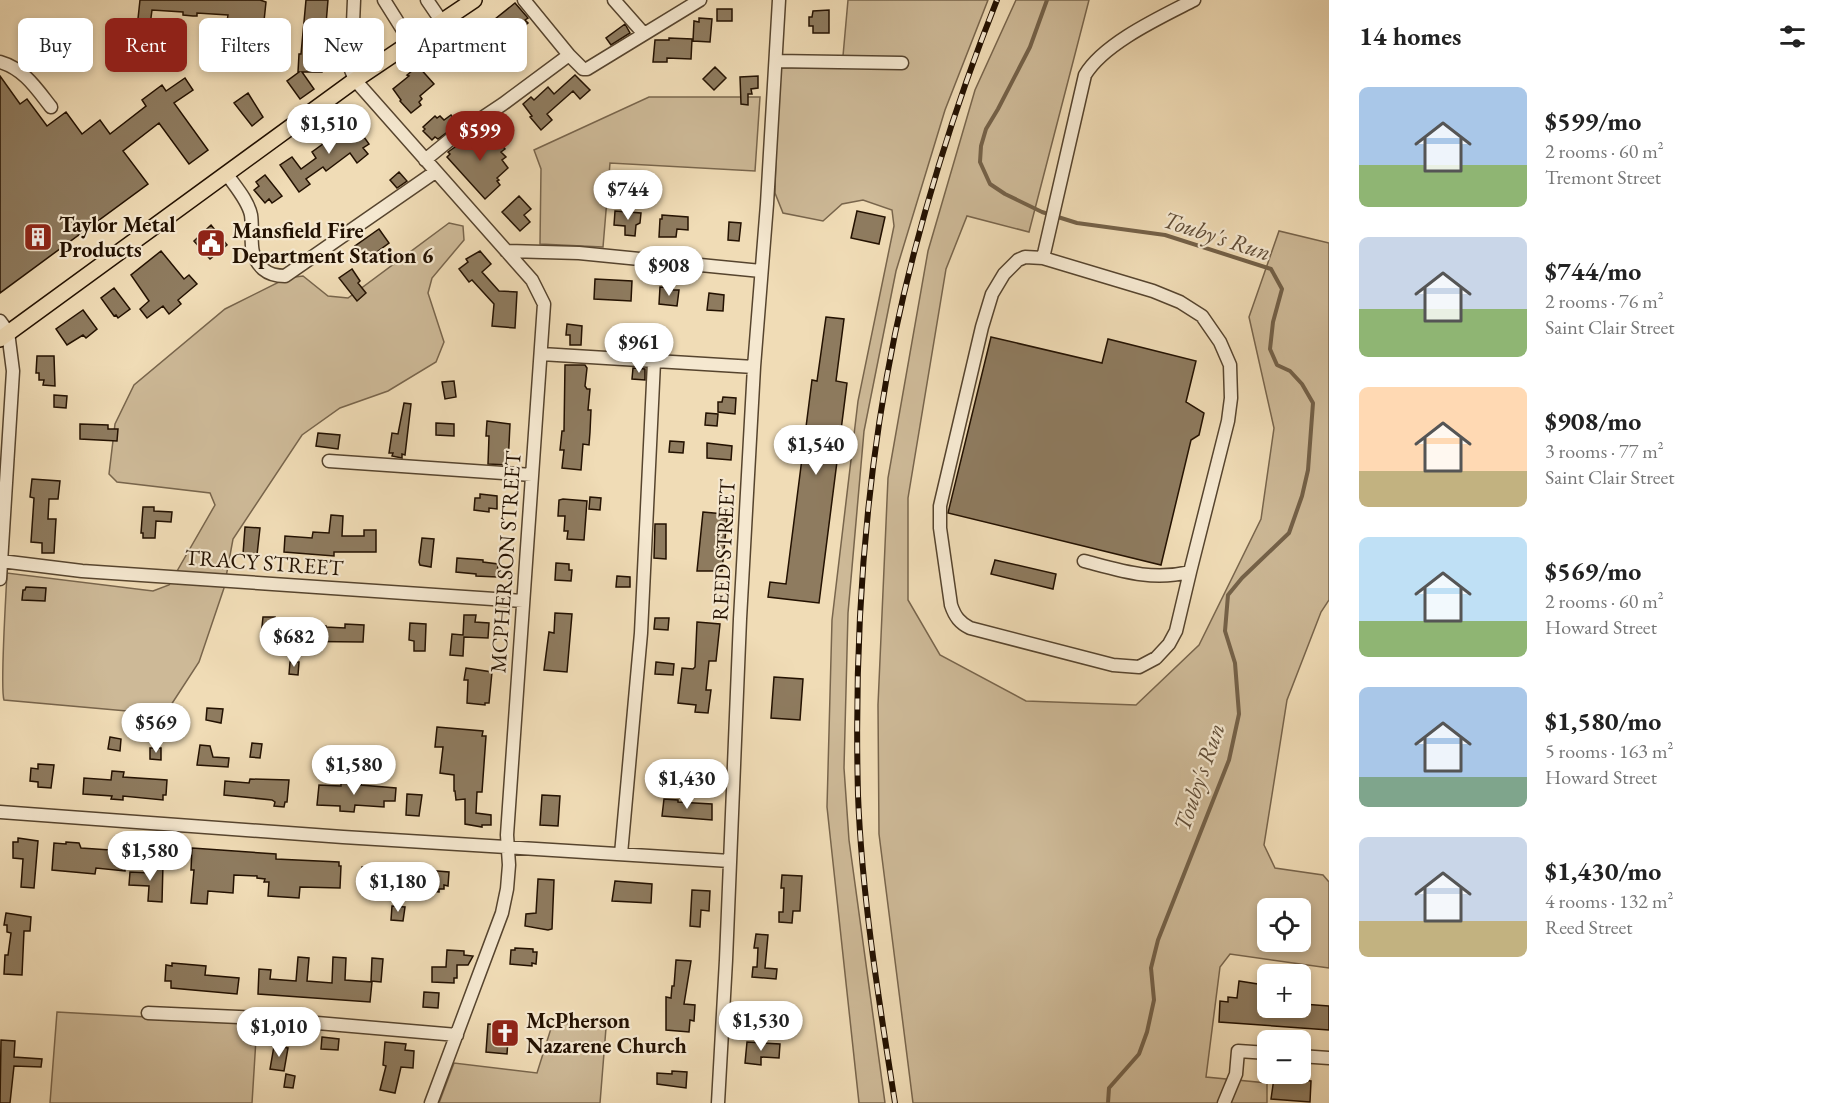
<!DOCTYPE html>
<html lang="en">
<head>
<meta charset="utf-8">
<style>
	:root { --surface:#fff; --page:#f2f2f2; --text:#222; --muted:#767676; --accent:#8f2418 }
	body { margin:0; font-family:"EB Garamond",serif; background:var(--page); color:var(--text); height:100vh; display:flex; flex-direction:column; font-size:22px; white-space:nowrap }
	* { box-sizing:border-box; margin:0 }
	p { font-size:20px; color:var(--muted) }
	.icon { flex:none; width:33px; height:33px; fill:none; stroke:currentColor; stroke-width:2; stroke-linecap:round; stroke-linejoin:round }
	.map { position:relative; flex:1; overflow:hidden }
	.panel { display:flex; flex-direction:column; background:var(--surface); width:510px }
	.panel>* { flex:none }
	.banner { position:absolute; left:18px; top:18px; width:570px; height:54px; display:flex; gap:12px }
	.tools { position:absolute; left:1257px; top:898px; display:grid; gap:12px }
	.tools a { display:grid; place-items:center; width:54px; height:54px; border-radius:9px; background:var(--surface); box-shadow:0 3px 9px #0003; font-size:30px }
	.price { position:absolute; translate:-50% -51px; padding:0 14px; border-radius:21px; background:#fff; color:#222; font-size:20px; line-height:39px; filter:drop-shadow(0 2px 3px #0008) }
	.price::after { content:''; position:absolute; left:50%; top:36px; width:18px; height:14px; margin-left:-9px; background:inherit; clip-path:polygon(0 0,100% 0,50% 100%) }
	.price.on { background:var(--accent); color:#fff }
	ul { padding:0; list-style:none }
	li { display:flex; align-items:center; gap:18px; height:150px; padding:0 30px }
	li span { display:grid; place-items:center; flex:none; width:168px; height:120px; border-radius:9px; color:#555 }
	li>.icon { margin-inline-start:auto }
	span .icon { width:72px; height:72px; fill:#fffc; stroke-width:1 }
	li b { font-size:26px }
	h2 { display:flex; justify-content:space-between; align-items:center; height:72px; padding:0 30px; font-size:26px }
	.tag { padding:0 21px; border-radius:9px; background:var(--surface); box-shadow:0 3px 9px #0003; font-size:21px; line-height:54px }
	.tag.on { background:var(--accent); color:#fff }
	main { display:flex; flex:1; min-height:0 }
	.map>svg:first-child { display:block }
	.green { fill:#cdb997; stroke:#78654c; stroke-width:1.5; fill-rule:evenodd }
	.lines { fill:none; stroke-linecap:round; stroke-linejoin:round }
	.stream { stroke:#746148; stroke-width:4 }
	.building { fill:#8e7b5f; stroke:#231101; stroke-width:1.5 }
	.minor-casing { stroke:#56442e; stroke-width:15 }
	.major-casing { stroke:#231101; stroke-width:18 }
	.minor { stroke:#f5e8d0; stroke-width:12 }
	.major { stroke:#f0dcb6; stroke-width:15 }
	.rail-casing { stroke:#231101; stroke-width:6 }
	.rail { stroke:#f5e8d0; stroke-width:4; stroke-dasharray:11; stroke-linecap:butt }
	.labels { text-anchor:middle; stroke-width:4.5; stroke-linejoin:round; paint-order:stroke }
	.poi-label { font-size:22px; font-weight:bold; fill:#231101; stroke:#f5e8d0; text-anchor:start }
	.street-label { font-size:22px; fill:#231101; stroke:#f5e8d0 }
	.water-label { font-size:24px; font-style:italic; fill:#604d37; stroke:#f5e8d0 }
</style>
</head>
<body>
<main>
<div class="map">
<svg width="1329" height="1103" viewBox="0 0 1329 1103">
	<rect width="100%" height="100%" fill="#f0dcb6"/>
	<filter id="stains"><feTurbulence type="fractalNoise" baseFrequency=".00333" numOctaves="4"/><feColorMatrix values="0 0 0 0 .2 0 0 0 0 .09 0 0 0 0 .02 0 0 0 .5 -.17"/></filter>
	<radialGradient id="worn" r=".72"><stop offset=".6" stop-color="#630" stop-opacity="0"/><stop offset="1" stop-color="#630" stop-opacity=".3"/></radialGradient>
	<path class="green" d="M848 0H988L945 110 896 271 864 431 848 613 844 768 849 840 885 1103H859L827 807 832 620 858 401 894 226 892 210 863 200 842 204 823 221 783 213 775 193 778 68 842 67Z
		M1016 0H1089L1029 232 967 216 946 269 908 498V600L940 655 1026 701 1136 705 1199 645 1261 519 1274 428 1249 317 1279 231 1329 243V600L1321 612 1287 700 1264 845 1275 868 1323 875 1329 882V968L1230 954 1220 967 1206 1077 1267 1083V1103H913L879 834 878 705 888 478 928 251 975 90ZM1268 909H1300V942H1268Z
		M649 97H760L755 171 610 163 603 247 540 244 541 169 534 150Z
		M449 223 463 226 464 240 432 278 428 293 444 342 436 362 388 391 340 408 302 435 233 539 224 588 199 662 171 705 138 712 4 700C0 688 6 595 7 573L153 591 169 585 215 505 210 493 117 482 109 474 115 424 134 385 225 309 287 278 303 276 328 296 348 298Z
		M57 1012 257 1023 252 1103H50Z
		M553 1022 606 1028 600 1103H439L454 1063 537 1073Z"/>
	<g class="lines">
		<path class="stream" d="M1047 0 1030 47 998 109 986 129 981 146 980 162 990 184 1005 194 1042 212 1077 223 1165 235 1271 269 1282 289 1273 322 1270 349 1277 365 1290 371 1302 384 1313 403 1308 470 1302 496 1289 533 1242 578 1228 595 1225 631 1235 663 1239 714 1229 760 1158 940 1151 968 1154 1000 1147 1032 1139 1054 1109 1088 1108 1103"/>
	</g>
	<path class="building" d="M140 0H260L266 2 264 21H227L228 15 197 13V16H193L183 15V12L152 10 148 41 138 39 136 37Z
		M306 0H328L322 72H302L314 89 300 99 287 81 299 72H298L299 54H301Z
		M515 3 528 18 525 20 528 23 508 40 506 37 502 40 496 34 471 53 472 55 468 58 471 61 463 68 460 66 446 51 476 26 480 31Z
		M717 9H732V21H717Z
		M829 10V33H813V26H809V17H812L813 11Z
		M699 18 712 19 710 42 693 41 694 21 699 22Z
		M625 24 630 33 611 45 606 38Z
		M160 37 175 38 172 52 160 51Z
		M669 38 692 39 691 59 667 58V62H653L655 40H669Z
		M418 66 434 84 420 96 422 99 419 102 421 105 411 113 400 101 401 100 393 89 409 76 407 75Z
		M715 67 726 78 714 90 703 79Z
		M575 75 590 90 580 99 573 91 547 114 552 120 541 130 530 117 532 116 523 104 531 97 534 100 548 87 554 94Z
		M0 76 20 104 27 99 47 126 66 112 82 134 100 120 110 134 146 106 142 100 162 85 166 91 185 78 193 90 174 103 208 150 189 164 159 123 123 151 148 184 0 293Z
		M758 76V88L751 89 752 94H748V105L741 104 740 77Z
		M248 93 263 117 252 126 234 103Z
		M451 115 458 124 438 139 435 137 432 140 423 131 425 129 423 127 435 116 437 118 440 116 444 120Z
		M349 121 359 130 369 144 363 148 368 154 357 163 350 153 326 171 323 167 306 179 310 184 299 192 280 165 292 157 301 169 316 158 312 152 338 133 337 130Z
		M482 128 495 143 498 141 505 149 501 152 506 157 502 160 508 168 497 178 499 180 497 181 500 185 485 199 447 157 450 154 448 152Z
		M399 172 407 181 397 188 390 180Z
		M265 175 282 196 272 203 269 199 265 203 254 190 259 186 256 182Z
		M519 196 531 209 524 215 530 222 520 231 502 212Z
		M615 211 641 213 640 223 636 225 635 236 625 235V226L614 225Z
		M857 211 885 217 879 244 851 238Z
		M662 215 688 217V230L677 229 676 237H659L660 219H662Z
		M729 222 741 223 739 241 728 240Z
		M211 225 227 245 210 259 194 241Z
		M379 229 389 243 366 260 355 246Z
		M161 251 184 279 189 275 197 284 178 300 181 304 169 314 163 306 147 318 140 309 149 301 131 275Z
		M480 251 491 264 482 272 499 291 517 292 515 328 492 326 494 304 472 280 469 282 459 269 468 262 466 259Z
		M352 269 360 281 358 283 366 293 357 301 339 278Z
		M595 279 632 281 631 301 594 299Z
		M660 287 673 288V290H679L677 306 659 304Z
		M114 288 130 309 118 318 116 315 114 316 101 298Z
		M709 293 724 295 723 311 707 310Z
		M83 310 97 329 86 338 83 335 67 345 56 329Z
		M826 317 844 319 836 381 847 383 819 603 768 597 770 582 786 584 812 380 817 381Z
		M567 324 582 326 581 345H570V335H566Z
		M612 335 643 337 646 339 654 340 653 353 612 347Z
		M991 337 1102 363 1108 339 1196 361 1186 402 1204 413 1199 435 1191 440 1161 565 948 513Z
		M37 356H54L55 386 43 385 44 380H39V373H36Z
		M565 365H585L587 368 585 386 587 389H590L588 410H591L590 432 589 445 583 444 581 470 562 468 564 450H560L562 431H564Z
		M633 368 645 369V380L632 379Z
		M454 381 456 397 445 399 442 382Z
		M54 395 67 396 66 408 54 407Z
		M723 397 736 398 735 414 718 412V402H722Z
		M404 403 411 404 405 455 402 454V458L392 456 393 453H389L392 433 398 434Z
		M706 413 718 414 717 426 705 425Z
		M487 421 510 424 508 465 488 464 489 436H486Z
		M436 423 454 424V436L436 435Z
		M80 424 108 425V429H118L117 441 80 439Z
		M318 433 340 435 338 449 316 446Z
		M670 441 684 442 683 453 669 452Z
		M707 443 732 446 731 460 707 458Z
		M32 479 60 481 58 499H49L48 519H56L54 553H42V543L31 542 33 513 34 498 30 497Z
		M480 494 497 496V509L489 508V512L474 510 475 498H480Z
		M590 497 601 498 600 510 589 509Z
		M563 499 587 501 584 540 567 539 568 531H564L565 516H558L559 500Z
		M143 507H154V511L172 512 171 522 156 521 155 538H143V533H141Z
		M703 512 724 514V518H727L722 571H697Z
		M331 515 343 516 342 536H364V530H376V552H334V556L284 552 285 536 312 538 313 532 329 533Z
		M655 524H666V559L654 558Z
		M245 527 260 528 257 555 243 554Z
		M422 538 434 539 431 567 420 565 419 562Z
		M457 558 483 560V562L498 564 497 577 476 576V574L456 572Z
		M995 560 1056 574 1053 589 991 574Z
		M556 563 569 564V570H572L571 581 555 580Z
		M617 576 630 577V587H616Z
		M26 587 46 588 45 601 22 600 23 590H25Z
		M555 613 572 614 567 672 544 670 549 632 554 633Z
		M464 615H476L475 622 489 623 488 638 464 637 463 656 450 655 452 634 463 635Z
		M263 617H275L274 622 326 626V627L345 628V624L364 625 363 642 266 641 267 637 261 636Z
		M655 618H669L668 630 654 629Z
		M697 622 720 624 716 661H709L706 690H711L708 713 695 712 696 705 678 703 682 668 693 669 695 667Z
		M410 623 426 624 425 651H414V641L409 640Z
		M290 662H299L298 675 289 674Z
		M656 662 674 664 673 675 655 674Z
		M466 668 492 672 489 703H485V705L467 703 468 680H464Z
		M774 677 803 679 800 720 771 718Z
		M207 708 223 709 221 723 206 720Z
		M437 727 483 731 482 736H486L482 792H477L476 813 491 815V825H482V827L465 824V799L456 800 455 791H454V775L440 773 443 747H435Z
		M110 737 121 739 120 751 108 749Z
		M252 743 262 744 260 758 250 757Z
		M200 745 210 746 213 757 229 758 228 767 197 765Z
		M150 748H161V760L150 759Z
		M38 764 54 765 51 788 38 787V782L30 781 31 768 38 769Z
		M112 771 124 772 123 777 167 780 166 795H163V800L123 796V800L111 799 112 796 83 794 84 778 111 780Z
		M250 779 289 780 287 802H285L284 807 274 806 275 802 272 800 224 795 225 781 249 783Z
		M341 781 362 782 361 785 396 788 395 801H384V807L355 805 354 812 340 811V806L317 805 319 785 341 786Z
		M407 794 422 795 419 816 406 815Z
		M542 795 560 796 558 826 540 825Z
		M664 799 678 800V802L712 804V820L662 816Z
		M18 838 38 841 34 888 21 887 23 859 13 858V842H18Z
		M66 842 79 843 81 848 110 850 112 845 125 846V871L96 868 95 874 52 870 54 843 66 844Z
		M192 848 276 854V859L339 862V866H341L340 888 300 887 299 898 268 896 269 882H264L265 879 257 878V876L234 875 233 893 208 891 207 904 191 903 194 870H191Z
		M153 864H163L162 902 148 901 149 886 129 885 130 872 152 873Z
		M362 867 377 868 376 874 381 875 380 889 361 890Z
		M401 868 449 872 448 886 444 885V889H439V892L400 889Z
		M782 875 802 876 800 911H793L792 923 779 922V912H783L784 888H781Z
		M538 879 554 880 552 929 548 930 525 926 526 914 536 913Z
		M615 881 652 884 651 903 612 901Z
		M692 890 710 891 709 911 701 910 700 927 690 926Z
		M392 906 405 907 403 921 391 920Z
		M6 913 31 917 30 931H24L22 975 4 974 5 955H8L11 933 7 932V925H4Z
		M756 934 768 935 765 968 777 969 776 979 752 977 753 967H757L758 948H754Z
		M515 948 533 949V952H537L536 964 532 963V966L510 964 511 950H515Z
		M447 950 464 951V955L473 956 468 965H457V978H454V983L432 982V967H446Z
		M298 957 309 958 307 981 332 983 333 957 346 958 345 980 372 982 370 1002 258 994 259 969 271 970 270 979 296 981Z
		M372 958 383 959 381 982 371 981Z
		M676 960 691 961 684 1004 695 1005 694 1021 690 1020 689 1032 666 1030V997L671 998 672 986H674Z
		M172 963 206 966 205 975 239 978 237 994 171 988V981H165L166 965 172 966Z
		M1239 981 1264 985 1263 1008H1300L1303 1004 1329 1006V1030L1219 1022 1220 1001 1228 1002V997L1237 998Z
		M424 992 439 993 438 1008 423 1007Z
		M488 1024 509 1025 507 1054 486 1052Z
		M322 1037 339 1039 338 1050 321 1049Z
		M1 1040 15 1041 14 1057 42 1059 41 1067 14 1066 10 1103H0Z
		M385 1042 406 1044 405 1050 414 1051 413 1068 401 1067 395 1093 380 1090 386 1066 383 1065Z
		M747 1042 780 1044 779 1058 761 1057V1065L745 1063Z
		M274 1046 288 1048 284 1071 270 1069Z
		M672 1071 687 1072 686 1088 657 1084V1073L672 1074Z
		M286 1074 295 1076 293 1088 284 1087Z
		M1274 1078 1311 1081 1310 1102 1271 1099Z"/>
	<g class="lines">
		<g class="minor-casing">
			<path id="minor" d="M354 0 351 70 355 80 532 280 544 304 507 835 509 865 507 889 502 913 431 1103
				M384 0 411 43
				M427 0 442 22
				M524 0 569 55
				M614 0 644 34
				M776 61 902 63
				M0 62C24 69 36 88 51 107
				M425 160 452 138 503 104 569 55 583 69H587L700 0
				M226 173C234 185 248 200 251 215 254 235 246 253 263 269 270 275 277 276 285 276L435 172
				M506 251 579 253 761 271
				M1043 258 1085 75C1104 43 1161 17 1194 0
				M0 321 8 332 13 371 0 579
				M541 354 754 367
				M329 461 532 475
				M1 561 82 571 523 601
				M1084 561C1122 571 1151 581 1190 572L1228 421 1231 398 1230 365 1220 342 1202 316 1180 302 1153 291 1043 258 1025 257 1018 260 1004 274 992 294 982 327 940 506V528L951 605C955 617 960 623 970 628L1113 665 1139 667 1156 658 1169 644 1176 631 1190 572
				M0 812 343 837 730 861
				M621 854 641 633 654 362
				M148 1013 259 1018 457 1035
				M1300 1056 1329 1058
				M718 1103 726 960 740 619 754 367 767 204 779 0
				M1224 1103 1236 1074 1238 1051 1268 1053"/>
		</g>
		<g class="major-casing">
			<path id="major" d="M0 339 355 80 474 0"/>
		</g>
		<use href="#minor" class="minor"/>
		<use href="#major" class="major"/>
		<g class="rail-casing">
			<path id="rail" d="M895 1103C879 1001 862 898 858 795 854 642 864 485 895 334 918 224 955 105 997 0"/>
		</g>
		<use href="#rail" class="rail"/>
	</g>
	<defs>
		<g id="building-square" transform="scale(1.5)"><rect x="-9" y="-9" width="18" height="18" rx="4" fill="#8f2418" stroke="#f5e8d0"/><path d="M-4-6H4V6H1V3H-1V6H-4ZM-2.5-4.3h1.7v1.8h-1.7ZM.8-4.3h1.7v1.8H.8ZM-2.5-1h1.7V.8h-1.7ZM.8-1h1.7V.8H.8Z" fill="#fff"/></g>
		<g id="civic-square" transform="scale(1.5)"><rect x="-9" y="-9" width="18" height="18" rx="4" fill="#8f2418" stroke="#f5e8d0"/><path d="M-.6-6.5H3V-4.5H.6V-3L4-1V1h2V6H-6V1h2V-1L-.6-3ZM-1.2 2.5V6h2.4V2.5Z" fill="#fff"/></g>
		<g id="church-square" transform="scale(1.5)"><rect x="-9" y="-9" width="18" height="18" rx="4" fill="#8f2418" stroke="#f5e8d0"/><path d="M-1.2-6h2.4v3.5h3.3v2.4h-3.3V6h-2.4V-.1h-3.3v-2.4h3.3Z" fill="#fff"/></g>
	</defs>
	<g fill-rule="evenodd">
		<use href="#building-square" x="38" y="237"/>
		<use href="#civic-square" x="211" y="243"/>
		<use href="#church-square" x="505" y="1033"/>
	</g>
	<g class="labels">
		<g class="poi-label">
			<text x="59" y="232">Taylor Metal<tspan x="59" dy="25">Products</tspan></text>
			<text x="232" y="238">Mansfield Fire<tspan x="232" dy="25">Department Station 6</tspan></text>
			<text x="526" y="1028">McPherson<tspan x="526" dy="25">Nazarene Church</tspan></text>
		</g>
		<g class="street-label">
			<text transform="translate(723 550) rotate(-87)" y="8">REED STREET</text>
			<text transform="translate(264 562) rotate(4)" y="8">TRACY STREET</text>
			<text transform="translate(505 562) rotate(-86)" y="8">MCPHERSON STREET</text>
		</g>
		<g class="water-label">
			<text transform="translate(1217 236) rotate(18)" y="8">Touby's Run</text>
			<text transform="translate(1199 777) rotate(-71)" y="8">Touby's Run</text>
		</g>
	</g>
	<rect width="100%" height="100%" filter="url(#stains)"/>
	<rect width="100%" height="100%" fill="url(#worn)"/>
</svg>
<div class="tools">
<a><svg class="icon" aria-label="locate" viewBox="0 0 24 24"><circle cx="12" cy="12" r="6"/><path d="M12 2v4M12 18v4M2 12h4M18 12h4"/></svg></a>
<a>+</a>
<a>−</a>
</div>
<b class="price" style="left:329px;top:155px">$1,510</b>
<b class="price on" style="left:480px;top:162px">$599</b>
<b class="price" style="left:628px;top:221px">$744</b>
<b class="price" style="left:669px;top:297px">$908</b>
<b class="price" style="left:639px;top:374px">$961</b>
<b class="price" style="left:816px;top:476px">$1,540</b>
<b class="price" style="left:294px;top:668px">$682</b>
<b class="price" style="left:156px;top:754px">$569</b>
<b class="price" style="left:354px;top:796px">$1,580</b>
<b class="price" style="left:687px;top:810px">$1,430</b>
<b class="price" style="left:150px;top:882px">$1,580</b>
<b class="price" style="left:398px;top:913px">$1,180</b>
<b class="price" style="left:761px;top:1052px">$1,530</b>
<b class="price" style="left:279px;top:1058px">$1,010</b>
<div class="banner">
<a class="tag">Buy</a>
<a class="tag on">Rent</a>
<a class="tag">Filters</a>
<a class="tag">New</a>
<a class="tag">Apartment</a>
</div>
</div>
<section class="panel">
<h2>14 homes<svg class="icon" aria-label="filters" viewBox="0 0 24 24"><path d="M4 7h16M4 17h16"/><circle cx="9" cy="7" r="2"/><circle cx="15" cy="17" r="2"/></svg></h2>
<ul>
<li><span style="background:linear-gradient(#a9c7e8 65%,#8fb573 0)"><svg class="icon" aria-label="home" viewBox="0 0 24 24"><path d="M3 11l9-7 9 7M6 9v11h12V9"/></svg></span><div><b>$599/mo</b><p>2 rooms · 60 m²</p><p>Tremont Street</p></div></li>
<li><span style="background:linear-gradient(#c9d6e8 60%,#8fb573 0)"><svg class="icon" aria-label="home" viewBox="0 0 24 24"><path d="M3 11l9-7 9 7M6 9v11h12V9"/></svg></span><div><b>$744/mo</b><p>2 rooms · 76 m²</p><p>Saint Clair Street</p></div></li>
<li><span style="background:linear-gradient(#ffd9b3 70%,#c2b280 0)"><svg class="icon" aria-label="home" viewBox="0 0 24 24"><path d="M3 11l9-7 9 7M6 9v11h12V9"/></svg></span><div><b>$908/mo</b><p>3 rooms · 77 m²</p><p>Saint Clair Street</p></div></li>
<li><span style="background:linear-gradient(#bfe0f5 70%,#8fb573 0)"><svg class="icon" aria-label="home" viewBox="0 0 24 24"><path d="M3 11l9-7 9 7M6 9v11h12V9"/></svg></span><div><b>$569/mo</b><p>2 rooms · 60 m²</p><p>Howard Street</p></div></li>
<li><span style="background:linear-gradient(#a9c7e8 75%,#7fa58c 0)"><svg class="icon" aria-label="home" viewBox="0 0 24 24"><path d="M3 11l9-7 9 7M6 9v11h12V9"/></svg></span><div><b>$1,580/mo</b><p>5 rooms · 163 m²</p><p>Howard Street</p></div></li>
<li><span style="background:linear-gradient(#c9d6e8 70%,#c2b280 0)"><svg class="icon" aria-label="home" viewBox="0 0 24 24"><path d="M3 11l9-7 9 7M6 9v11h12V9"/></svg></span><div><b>$1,430/mo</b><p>4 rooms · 132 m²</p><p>Reed Street</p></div></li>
</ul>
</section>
</main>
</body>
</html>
